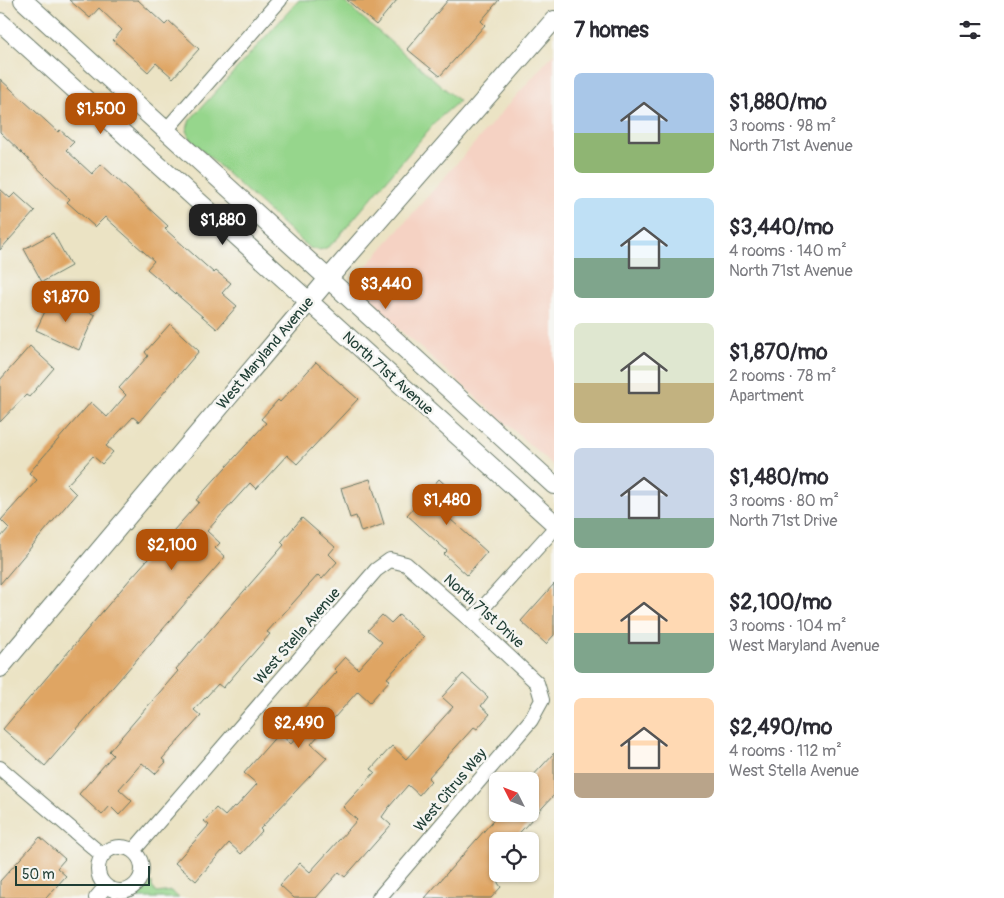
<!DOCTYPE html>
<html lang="en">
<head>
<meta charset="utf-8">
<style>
	:root { --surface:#fff; --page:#f2f2f3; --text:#2b2b33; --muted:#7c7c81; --accent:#b45309 }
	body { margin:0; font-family:Pangolin,sans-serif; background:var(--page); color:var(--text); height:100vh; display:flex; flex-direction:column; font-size:19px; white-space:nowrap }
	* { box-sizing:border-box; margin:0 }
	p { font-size:16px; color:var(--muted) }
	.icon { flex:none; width:28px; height:28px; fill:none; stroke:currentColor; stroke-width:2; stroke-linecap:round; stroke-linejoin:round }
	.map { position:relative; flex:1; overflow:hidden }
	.panel { display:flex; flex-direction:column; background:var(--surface); width:450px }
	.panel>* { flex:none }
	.needle { width:32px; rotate:312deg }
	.tools { position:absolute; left:489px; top:772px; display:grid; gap:10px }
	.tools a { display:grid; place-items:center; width:50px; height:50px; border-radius:8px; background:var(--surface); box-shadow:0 1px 4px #0004; font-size:25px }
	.scale { position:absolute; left:15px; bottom:12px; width:135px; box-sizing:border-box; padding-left:5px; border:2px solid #1f3d34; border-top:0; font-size:14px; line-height:18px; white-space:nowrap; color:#1f3d34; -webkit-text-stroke:4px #f6f6f2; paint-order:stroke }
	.price { position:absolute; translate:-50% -42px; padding:0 11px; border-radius:10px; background:var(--accent); color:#fff; font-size:16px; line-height:32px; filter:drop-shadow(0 1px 2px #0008) }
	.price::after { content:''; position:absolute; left:50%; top:30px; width:15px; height:11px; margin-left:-8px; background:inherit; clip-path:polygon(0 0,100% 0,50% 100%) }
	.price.current { background:#222; color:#fff }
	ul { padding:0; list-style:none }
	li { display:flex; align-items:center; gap:15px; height:125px; padding:0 20px }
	li span { display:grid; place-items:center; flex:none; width:140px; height:100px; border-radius:8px; color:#555 }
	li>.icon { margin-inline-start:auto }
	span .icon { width:60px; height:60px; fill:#fffc; stroke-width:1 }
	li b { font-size:21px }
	h2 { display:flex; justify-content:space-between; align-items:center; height:60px; padding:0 20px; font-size:21px }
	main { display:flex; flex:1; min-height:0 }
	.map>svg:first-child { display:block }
	.built { fill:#f5d2c3 }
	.green { fill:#96d68c; stroke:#5a8a60 }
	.building { fill:#dfa564 }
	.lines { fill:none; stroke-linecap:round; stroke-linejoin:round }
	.minor-casing { stroke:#676; stroke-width:16 }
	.tertiary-casing { stroke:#676; stroke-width:20 }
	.minor { stroke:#fff; stroke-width:14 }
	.tertiary { stroke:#fff; stroke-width:18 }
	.labels { text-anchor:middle; stroke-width:5; stroke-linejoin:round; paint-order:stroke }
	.street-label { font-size:15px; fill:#1f3d34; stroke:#f6f6f2 }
</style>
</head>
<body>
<main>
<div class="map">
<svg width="554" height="898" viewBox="0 0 554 898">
	<rect width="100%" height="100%" fill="#f6f6f2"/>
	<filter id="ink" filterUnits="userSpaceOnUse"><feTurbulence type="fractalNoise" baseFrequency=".02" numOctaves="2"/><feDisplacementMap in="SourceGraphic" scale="10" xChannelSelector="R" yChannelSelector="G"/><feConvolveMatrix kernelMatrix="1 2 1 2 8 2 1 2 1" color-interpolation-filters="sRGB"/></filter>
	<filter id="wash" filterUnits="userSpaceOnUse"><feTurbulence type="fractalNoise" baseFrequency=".0096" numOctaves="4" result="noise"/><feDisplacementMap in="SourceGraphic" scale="20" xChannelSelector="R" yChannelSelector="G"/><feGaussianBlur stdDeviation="1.12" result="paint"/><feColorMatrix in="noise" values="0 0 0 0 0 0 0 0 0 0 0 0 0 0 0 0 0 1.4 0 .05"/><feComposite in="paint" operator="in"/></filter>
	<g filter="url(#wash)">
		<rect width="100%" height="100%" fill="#ebe3c4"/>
		<path class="built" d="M554 53V466L365 299 358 285V277L362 271Z"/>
		<path class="green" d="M299 0H342L459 101 437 120 336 240C327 249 320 253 308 247L193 142 186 131 190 120Z
			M152 882V887L157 893 171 891 179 898H138Z"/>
		<g id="blocks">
			<path class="building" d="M69 0H138L165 25 169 21 199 49 173 78 156 63 148 72 113 40 122 30 99 8 90 18Z
				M347 0H397L376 25Z
				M448 0H499L481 21 485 25 440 76 407 49Z
				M0 79 58 132 60 130 74 142 66 150 92 174 101 164 168 226 165 229 214 273 216 271 231 283 222 293 237 306 217 329 147 269 154 261 105 217 95 227 67 202 70 199 0 132Z
				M0 189 10 198 15 193 35 211 0 250Z
				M53 233 71 266 42 282 24 249Z
				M53 295 95 315 79 350 36 330Z
				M170 324 199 351 139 422 133 417 106 446 113 452 102 464 93 456 67 485 76 494 0 584V538L9 528 1 520 37 480 29 473 91 402 107 417 126 395 119 388 148 356 145 352Z
				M30 346 54 368 29 397 26 395 0 422V380Z
				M316 362 358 399 297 464 287 455 256 489 250 483 207 531 220 543 215 548 225 557 45 766 3 729 131 578 199 502 196 500 266 423 261 419 278 400 280 402Z
				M370 479 384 524 361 532 356 516 350 518 341 488Z
				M439 479 465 503 450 519 487 552 467 575 444 554 447 551 407 515Z
				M302 518 335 547 329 554 337 562 322 579 318 575 267 632 270 634 223 688 218 684 194 710 201 716 162 759 166 762 155 774 142 763 119 789 132 801 119 815 110 806 102 815 79 794 113 755 109 751 178 671 176 669 284 545 281 542Z
				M554 584V635L546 644 521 621Z
				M382 615 391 623 399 615 424 637 387 678 390 680 370 702 358 691 311 744 327 758 260 829 262 831 241 854 229 843 196 881 175 863 209 825 204 821 216 808 225 816 234 806 236 807 257 784 244 773 279 733 291 744 313 719 302 710 337 672 334 669 345 657 358 669 382 642 368 630Z
				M463 674 488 697 481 706 490 714 477 729 474 727 428 778 431 781 419 795 408 785 389 807 382 817 391 825 345 877 339 872 316 898H294L280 885 300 863 310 872 357 820 343 807 375 772 371 769 392 746 406 759 453 707 442 697Z
				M554 753V795L512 841H498V883L501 887 491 898H425L499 814H530V779Z
				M40 837 65 859 57 868 66 876 46 898H0V881Z"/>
		</g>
	</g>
	<g filter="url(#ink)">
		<use href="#blocks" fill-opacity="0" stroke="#676" stroke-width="1"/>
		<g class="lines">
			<g class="minor-casing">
				<path id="minor" d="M167 129 280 0
					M471 621 554 529
					M0 768 102 855
					M98 869a22 22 0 1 1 44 0a22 22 0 1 1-44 0Z
					M133 851 376 570 390 560 406 564 471 621 537 683 542 700 531 720 379 898
					M96 898 106 886"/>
			</g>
			<g class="tertiary-casing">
				<path id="tertiary" d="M23 0 554 485
					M0 22 554 523
					M0 668 328 279 554 20"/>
			</g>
			<use href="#minor" class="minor"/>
			<use href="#tertiary" class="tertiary"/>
		</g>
	</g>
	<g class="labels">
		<g class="street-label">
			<text transform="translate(265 353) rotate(-50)" y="5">West Maryland Avenue</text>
			<text transform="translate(388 373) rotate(42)" y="5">North 71st Avenue</text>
			<text transform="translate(484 611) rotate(42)" y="5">North 71st Drive</text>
			<text transform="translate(297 636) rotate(-49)" y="5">West Stella Avenue</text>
			<text transform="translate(450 790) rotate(-50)" y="5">West Citrus Way</text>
		</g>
	</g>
</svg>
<div class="tools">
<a><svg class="needle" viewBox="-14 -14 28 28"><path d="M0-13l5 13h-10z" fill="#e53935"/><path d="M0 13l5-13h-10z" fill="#7c7c81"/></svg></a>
<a><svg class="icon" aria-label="locate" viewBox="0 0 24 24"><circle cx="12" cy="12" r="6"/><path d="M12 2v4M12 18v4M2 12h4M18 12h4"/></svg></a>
</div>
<div class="scale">50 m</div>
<b class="price" style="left:101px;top:135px">$1,500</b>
<b class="price current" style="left:223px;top:246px">$1,880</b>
<b class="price" style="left:386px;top:310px">$3,440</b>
<b class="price" style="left:66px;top:323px">$1,870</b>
<b class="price" style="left:447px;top:526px">$1,480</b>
<b class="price" style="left:172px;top:571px">$2,100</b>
<b class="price" style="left:299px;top:749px">$2,490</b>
</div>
<section class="panel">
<h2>7 homes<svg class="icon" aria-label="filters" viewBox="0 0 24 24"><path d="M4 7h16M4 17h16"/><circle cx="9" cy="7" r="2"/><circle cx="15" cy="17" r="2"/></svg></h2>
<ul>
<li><span style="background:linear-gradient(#a9c7e8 60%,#8fb573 0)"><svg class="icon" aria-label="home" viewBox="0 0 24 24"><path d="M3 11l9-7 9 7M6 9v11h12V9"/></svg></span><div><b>$1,880/mo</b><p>3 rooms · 98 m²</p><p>North 71st Avenue</p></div></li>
<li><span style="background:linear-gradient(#bfe0f5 60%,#7fa58c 0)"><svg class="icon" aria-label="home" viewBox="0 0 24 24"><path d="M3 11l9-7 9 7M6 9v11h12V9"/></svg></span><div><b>$3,440/mo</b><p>4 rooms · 140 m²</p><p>North 71st Avenue</p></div></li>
<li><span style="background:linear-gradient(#dfe7d0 60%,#c2b280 0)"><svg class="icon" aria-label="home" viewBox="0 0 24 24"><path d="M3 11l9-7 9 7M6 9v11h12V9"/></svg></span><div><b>$1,870/mo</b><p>2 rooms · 78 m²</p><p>Apartment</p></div></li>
<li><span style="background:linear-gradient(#c9d6e8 70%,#7fa58c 0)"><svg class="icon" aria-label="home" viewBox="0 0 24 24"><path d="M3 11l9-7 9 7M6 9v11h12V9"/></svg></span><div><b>$1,480/mo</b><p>3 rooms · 80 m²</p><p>North 71st Drive</p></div></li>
<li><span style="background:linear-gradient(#ffd9b3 60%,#7fa58c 0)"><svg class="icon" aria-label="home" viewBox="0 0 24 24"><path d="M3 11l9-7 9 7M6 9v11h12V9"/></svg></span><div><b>$2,100/mo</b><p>3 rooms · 104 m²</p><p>West Maryland Avenue</p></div></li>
<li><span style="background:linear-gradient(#ffd9b3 75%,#b9a48a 0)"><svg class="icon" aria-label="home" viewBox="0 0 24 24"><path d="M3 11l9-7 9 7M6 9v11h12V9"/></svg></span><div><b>$2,490/mo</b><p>4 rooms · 112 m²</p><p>West Stella Avenue</p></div></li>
</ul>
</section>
</main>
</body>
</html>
